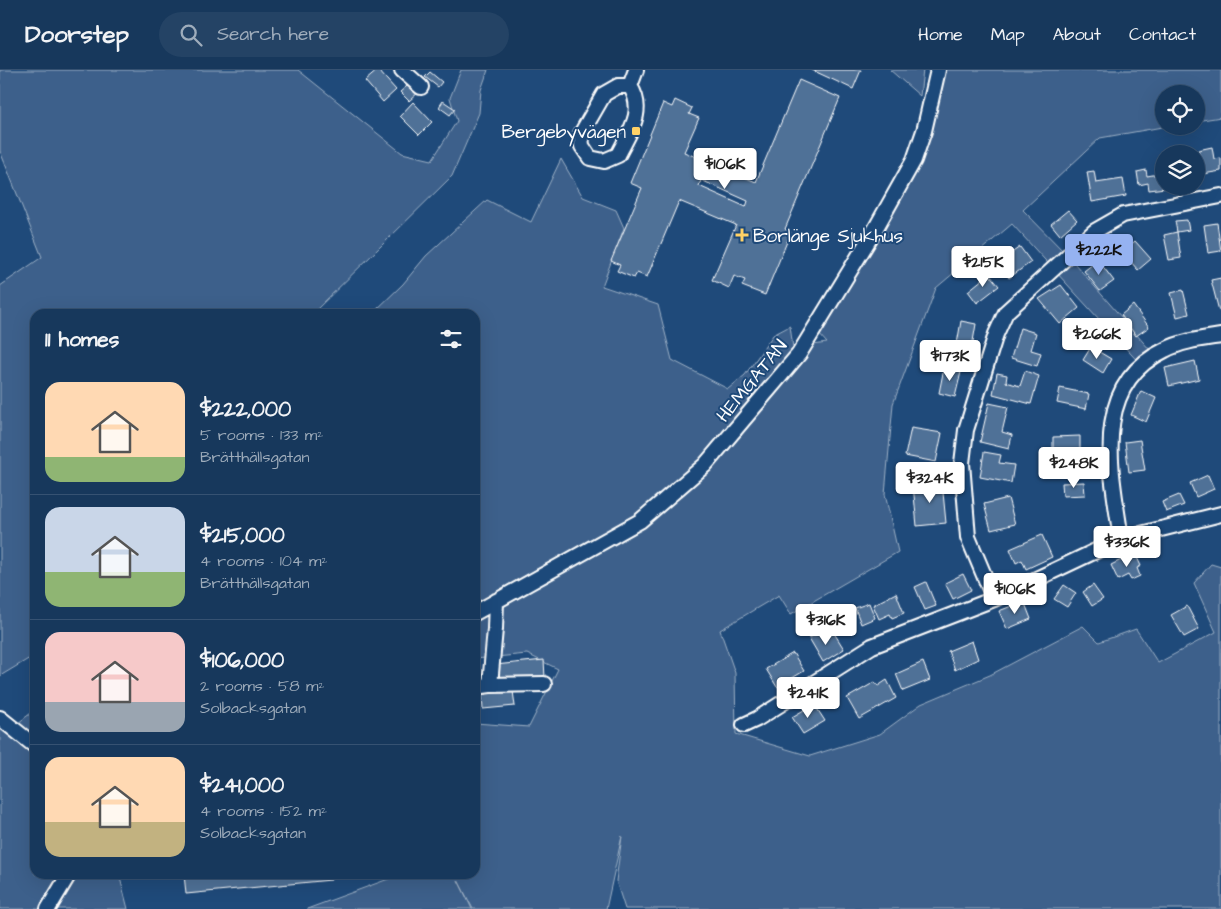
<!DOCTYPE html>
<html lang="en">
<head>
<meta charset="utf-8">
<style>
	:root { --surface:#17385c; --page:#244365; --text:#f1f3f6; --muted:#9eacbb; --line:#365272; --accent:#95b2f1 }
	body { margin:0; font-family:"Architects Daughter",sans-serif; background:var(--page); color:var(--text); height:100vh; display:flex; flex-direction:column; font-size:19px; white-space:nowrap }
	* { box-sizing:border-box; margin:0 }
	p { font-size:16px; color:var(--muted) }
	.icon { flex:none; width:28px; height:28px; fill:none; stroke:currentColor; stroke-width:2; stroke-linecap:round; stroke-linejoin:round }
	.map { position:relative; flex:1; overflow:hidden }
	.panel { position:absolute; left:30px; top:239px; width:450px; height:570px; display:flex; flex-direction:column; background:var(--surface); border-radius:15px; box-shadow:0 5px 20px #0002,0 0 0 1px var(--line) }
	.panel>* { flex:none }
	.controls { position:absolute; left:1155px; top:15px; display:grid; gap:10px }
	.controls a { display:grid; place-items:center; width:50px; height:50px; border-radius:50%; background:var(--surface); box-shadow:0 5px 20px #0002,0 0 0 1px var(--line); font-size:25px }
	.price { position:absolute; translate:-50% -42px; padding:0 11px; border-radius:5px; background:#fff; color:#222; font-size:16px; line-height:32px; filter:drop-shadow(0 1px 2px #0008) }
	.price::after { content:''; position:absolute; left:50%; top:30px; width:15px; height:11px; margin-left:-8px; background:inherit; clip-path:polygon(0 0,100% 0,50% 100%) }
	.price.active { background:var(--accent); color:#111 }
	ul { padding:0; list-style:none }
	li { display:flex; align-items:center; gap:15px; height:125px; padding:0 15px }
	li+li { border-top:1px solid var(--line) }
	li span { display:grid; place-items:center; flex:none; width:140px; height:100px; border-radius:15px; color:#555 }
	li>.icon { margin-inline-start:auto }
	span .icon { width:60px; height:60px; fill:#fffc; stroke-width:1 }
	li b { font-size:21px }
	h2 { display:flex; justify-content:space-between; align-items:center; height:60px; padding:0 15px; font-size:21px }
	header { display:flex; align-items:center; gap:30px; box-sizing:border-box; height:70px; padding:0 25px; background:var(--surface); border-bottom:1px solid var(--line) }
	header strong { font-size:24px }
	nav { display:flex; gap:28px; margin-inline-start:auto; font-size:18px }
	.search { width:350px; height:45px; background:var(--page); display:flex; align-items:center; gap:12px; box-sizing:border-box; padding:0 18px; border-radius:28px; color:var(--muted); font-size:19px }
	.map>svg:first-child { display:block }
	.green { fill:#3c618b; stroke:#9eb0c5 }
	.building { fill:#507197; stroke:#fff; fill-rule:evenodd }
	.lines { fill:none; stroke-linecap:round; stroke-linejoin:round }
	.minor-casing { stroke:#fff; stroke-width:18 }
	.minor { stroke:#1f4a7a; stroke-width:14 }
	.poi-dot { fill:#ffd166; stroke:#1f4a7a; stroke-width:2 }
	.labels { text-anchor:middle; stroke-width:4; stroke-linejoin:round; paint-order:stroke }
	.poi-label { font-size:19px; fill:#fff; stroke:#1f4a7a; text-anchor:end }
	.street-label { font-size:19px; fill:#fff; stroke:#1f4a7a }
</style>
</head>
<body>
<header>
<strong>Doorstep</strong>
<div class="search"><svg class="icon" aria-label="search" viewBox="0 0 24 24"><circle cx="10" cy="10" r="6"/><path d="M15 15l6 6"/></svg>Search here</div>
<nav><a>Home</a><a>Map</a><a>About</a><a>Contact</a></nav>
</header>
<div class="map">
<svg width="1221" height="839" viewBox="0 0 1221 839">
	<rect width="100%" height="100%" fill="#1f4a7a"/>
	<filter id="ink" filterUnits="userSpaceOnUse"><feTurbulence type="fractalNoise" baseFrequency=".02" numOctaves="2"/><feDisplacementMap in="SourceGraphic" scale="10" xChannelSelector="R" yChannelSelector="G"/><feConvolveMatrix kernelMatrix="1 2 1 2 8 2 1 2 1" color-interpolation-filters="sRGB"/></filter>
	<g filter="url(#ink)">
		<path class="green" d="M0 0H298L402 83 432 90 457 51 450 28 461 0H488L481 20 479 43 452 106 312 244H35V585L0 606V216L42 187 0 81Z
			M890 0H923L920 26Z
			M942 0H1221V47L1196 51V24H1164V56H1168L1100 68 1023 140 1068 186 1157 288 1142 296 1012 154 936 218 893 334 885 424 898 482 791 544 779 525 720 560 735 603 736 664 810 686 880 664 921 634 990 605 1083 556 1099 572 1136 559 1158 593 1216 562 1194 513 1211 494 1221 497V839H625L616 811 622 766 606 839H473L458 810 472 839H307L402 804H475V653L529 657 558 599 527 584 475 589V244H372L403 214 426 186 487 130 531 152 561 89 583 127 616 140 624 158 602 216 658 235 672 290 728 319 745 305 773 265 790 256 793 278 827 273 818 263 918 91Z
			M35 640V804H119L128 839H0V655L18 653Z"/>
		<path class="building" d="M378 0 396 20 383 32 365 11Z
			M812 0H861L853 19Z
			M430 2 442 12 438 17 425 7Z
			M799 10 840 28 785 159 791 162 765 225 742 216 745 210 734 206 729 218 712 210 736 155 679 131 647 207 637 203 634 208 617 201 620 195 611 191 642 118 630 113 663 33 672 37 675 30 692 38 689 44 699 48 684 82 756 112ZM701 110 748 131 746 137 699 116Z
			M413 11 421 20 409 31 400 22Z
			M443 31 455 39 450 45 439 37Z
			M413 32 432 52 419 65 400 46Z
			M1212 77 1214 89 1221 88V101L1203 104 1198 80Z
			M1146 100 1147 106 1164 103V116L1173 117 1149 120 1148 113 1139 115 1137 102Z
			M1094 101 1096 113 1123 109 1126 126 1092 132 1087 102Z
			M1068 140 1077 150 1060 165 1051 154Z
			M1187 150 1189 160 1177 162 1175 151Z
			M1217 153 1221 181 1208 183 1204 155Z
			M1177 162 1181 188 1169 190 1164 165Z
			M1135 171 1151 189 1138 200 1122 182Z
			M1020 177 1031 192 1009 208 997 193Z
			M1098 190 1114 211 1100 221 1084 201Z
			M989 204 999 216 977 233 968 221Z
			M1221 208V241H1219L1211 210Z
			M1061 215 1079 238 1060 254 1039 229Z
			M1183 220 1189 244 1177 247 1171 223Z
			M1133 235 1149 257 1136 266 1121 245Z
			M961 251 976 254 972 277 957 274Z
			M1020 258 1036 263 1031 280 1041 283 1037 296 1011 288Z
			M1091 277 1111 289 1103 303 1083 290Z
			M1195 291 1199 309 1169 316 1165 298Z
			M944 298 961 302 955 327 939 323Z
			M1025 301 1039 306 1031 334 993 324 997 303 1007 305 1006 312 1020 316Z
			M1060 318 1089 324 1086 339 1057 333Z
			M1141 321 1156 328 1146 352 1131 345Z
			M989 333 1008 337 1002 362 1012 365 1009 379 980 372Z
			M911 358 942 363 936 392 905 386Z
			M1080 366V382L1053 383V367Z
			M1140 370 1145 400 1129 402 1125 372Z
			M984 382 1001 385 999 393 1014 395 1011 413 980 407Z
			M1208 405 1214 419 1196 427 1190 413Z
			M942 412 946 453 917 456 913 415Z
			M1084 412 1085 425 1063 426 1062 413Z
			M1179 425 1184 435 1166 442 1162 432Z
			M1008 428 1015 454 991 460 984 434Z
			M1042 465 1052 487 1026 499 1022 490 1016 493 1010 479Z
			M1135 483 1141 496 1137 498 1140 506 1131 510 1128 505 1118 510 1111 495Z
			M963 504 971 520 953 529 945 513Z
			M926 512 936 536 925 540 915 517Z
			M1064 515 1076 523 1067 537 1054 529Z
			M1093 515 1103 529 1092 536 1083 522Z
			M896 523 904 543 892 548 890 544 879 549 873 535Z
			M1024 531 1031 549 1007 559 999 541Z
			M869 533 875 548 861 554 855 538Z
			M1187 536 1199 559 1184 567 1171 545Z
			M819 563 823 569 834 563 844 579 823 592 809 568Z
			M972 571 978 589 955 600 948 581Z
			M793 583 804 601 777 617 766 599Z
			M544 590 545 608 498 614 495 595Z
			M923 592 930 610 903 621 896 604Z
			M887 610 896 628 859 649 847 628 875 612 878 616Z
			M513 621 515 636 483 639 482 624Z
			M814 634 825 651 803 664 792 647Z
			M184 804H331V810L186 824Z"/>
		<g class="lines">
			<g class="minor-casing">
				<path id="minor" d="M402 0 421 17
					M618 16H630C646 41 630 61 618 85L604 91 590 88 582 76 581 64 604 24Z
					M630 16 636 0
					M1121 469C1112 403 1089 316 1165 280 1182 271 1202 269 1221 266
					M994 529 968 467 962 393 966 360 996 264 1006 242 1095 161 1123 145 1221 126
					M475 543 640 451 705 395 799 284 873 163 914 90 924 61 938 0
					M490 615 495 559 496 531
					M475 617 490 615 544 614
					M0 648 35 676
					M744 655 757 649 872 576 994 529 1121 469 1221 444
					M48 839 69 804"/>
			</g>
			<use href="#minor" class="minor"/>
		</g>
	</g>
	<g class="poi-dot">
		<rect x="631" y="56" width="10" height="10" rx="2.5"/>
		<path d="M739.5 157.5h5v5h5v5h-5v5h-5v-5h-5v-5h5z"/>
	</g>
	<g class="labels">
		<g class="poi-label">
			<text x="626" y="68">Bergebyvägen</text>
			<text x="753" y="172" text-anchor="start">Borlänge Sjukhus</text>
		</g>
		<g class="street-label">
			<text transform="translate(751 310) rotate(-51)" y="7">HEMGATAN</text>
		</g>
	</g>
</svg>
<div class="controls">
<a><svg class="icon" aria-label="locate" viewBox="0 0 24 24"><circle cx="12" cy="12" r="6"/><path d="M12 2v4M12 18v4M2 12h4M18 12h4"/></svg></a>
<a><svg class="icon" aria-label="layers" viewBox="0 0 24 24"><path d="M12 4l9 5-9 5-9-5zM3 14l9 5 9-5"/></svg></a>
</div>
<b class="price" style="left:725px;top:120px">$106K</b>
<b class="price active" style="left:1099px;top:206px">$222K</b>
<b class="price" style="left:983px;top:218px">$215K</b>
<b class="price" style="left:1097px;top:290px">$266K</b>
<b class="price" style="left:950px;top:312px">$173K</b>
<b class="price" style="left:1074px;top:419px">$248K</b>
<b class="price" style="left:930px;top:434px">$324K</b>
<b class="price" style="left:1127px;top:498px">$336K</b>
<b class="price" style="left:1015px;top:545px">$106K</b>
<b class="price" style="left:826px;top:576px">$316K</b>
<b class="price" style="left:808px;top:649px">$241K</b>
<section class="panel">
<h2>11 homes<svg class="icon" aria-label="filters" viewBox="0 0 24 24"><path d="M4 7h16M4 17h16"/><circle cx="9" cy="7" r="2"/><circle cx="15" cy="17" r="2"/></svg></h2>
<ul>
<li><span style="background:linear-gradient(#ffd9b3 75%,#8fb573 0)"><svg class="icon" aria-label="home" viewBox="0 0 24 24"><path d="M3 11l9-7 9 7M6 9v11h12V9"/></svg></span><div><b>$222,000</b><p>5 rooms · 133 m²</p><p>Brätthällsgatan</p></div></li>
<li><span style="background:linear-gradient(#c9d6e8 65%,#8fb573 0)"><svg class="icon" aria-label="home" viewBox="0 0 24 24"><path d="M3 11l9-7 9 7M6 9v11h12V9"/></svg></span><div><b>$215,000</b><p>4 rooms · 104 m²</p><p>Brätthällsgatan</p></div></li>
<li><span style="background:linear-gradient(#f6c9c9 70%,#9aa5b1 0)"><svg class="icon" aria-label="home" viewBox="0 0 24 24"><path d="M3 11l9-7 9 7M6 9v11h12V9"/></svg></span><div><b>$106,000</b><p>2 rooms · 58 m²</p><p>Solbacksgatan</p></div></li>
<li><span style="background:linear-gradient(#ffd9b3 65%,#c2b280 0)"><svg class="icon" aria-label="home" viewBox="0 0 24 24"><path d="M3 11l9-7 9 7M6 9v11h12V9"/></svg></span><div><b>$241,000</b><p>4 rooms · 152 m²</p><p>Solbacksgatan</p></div></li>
</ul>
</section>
</div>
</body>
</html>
